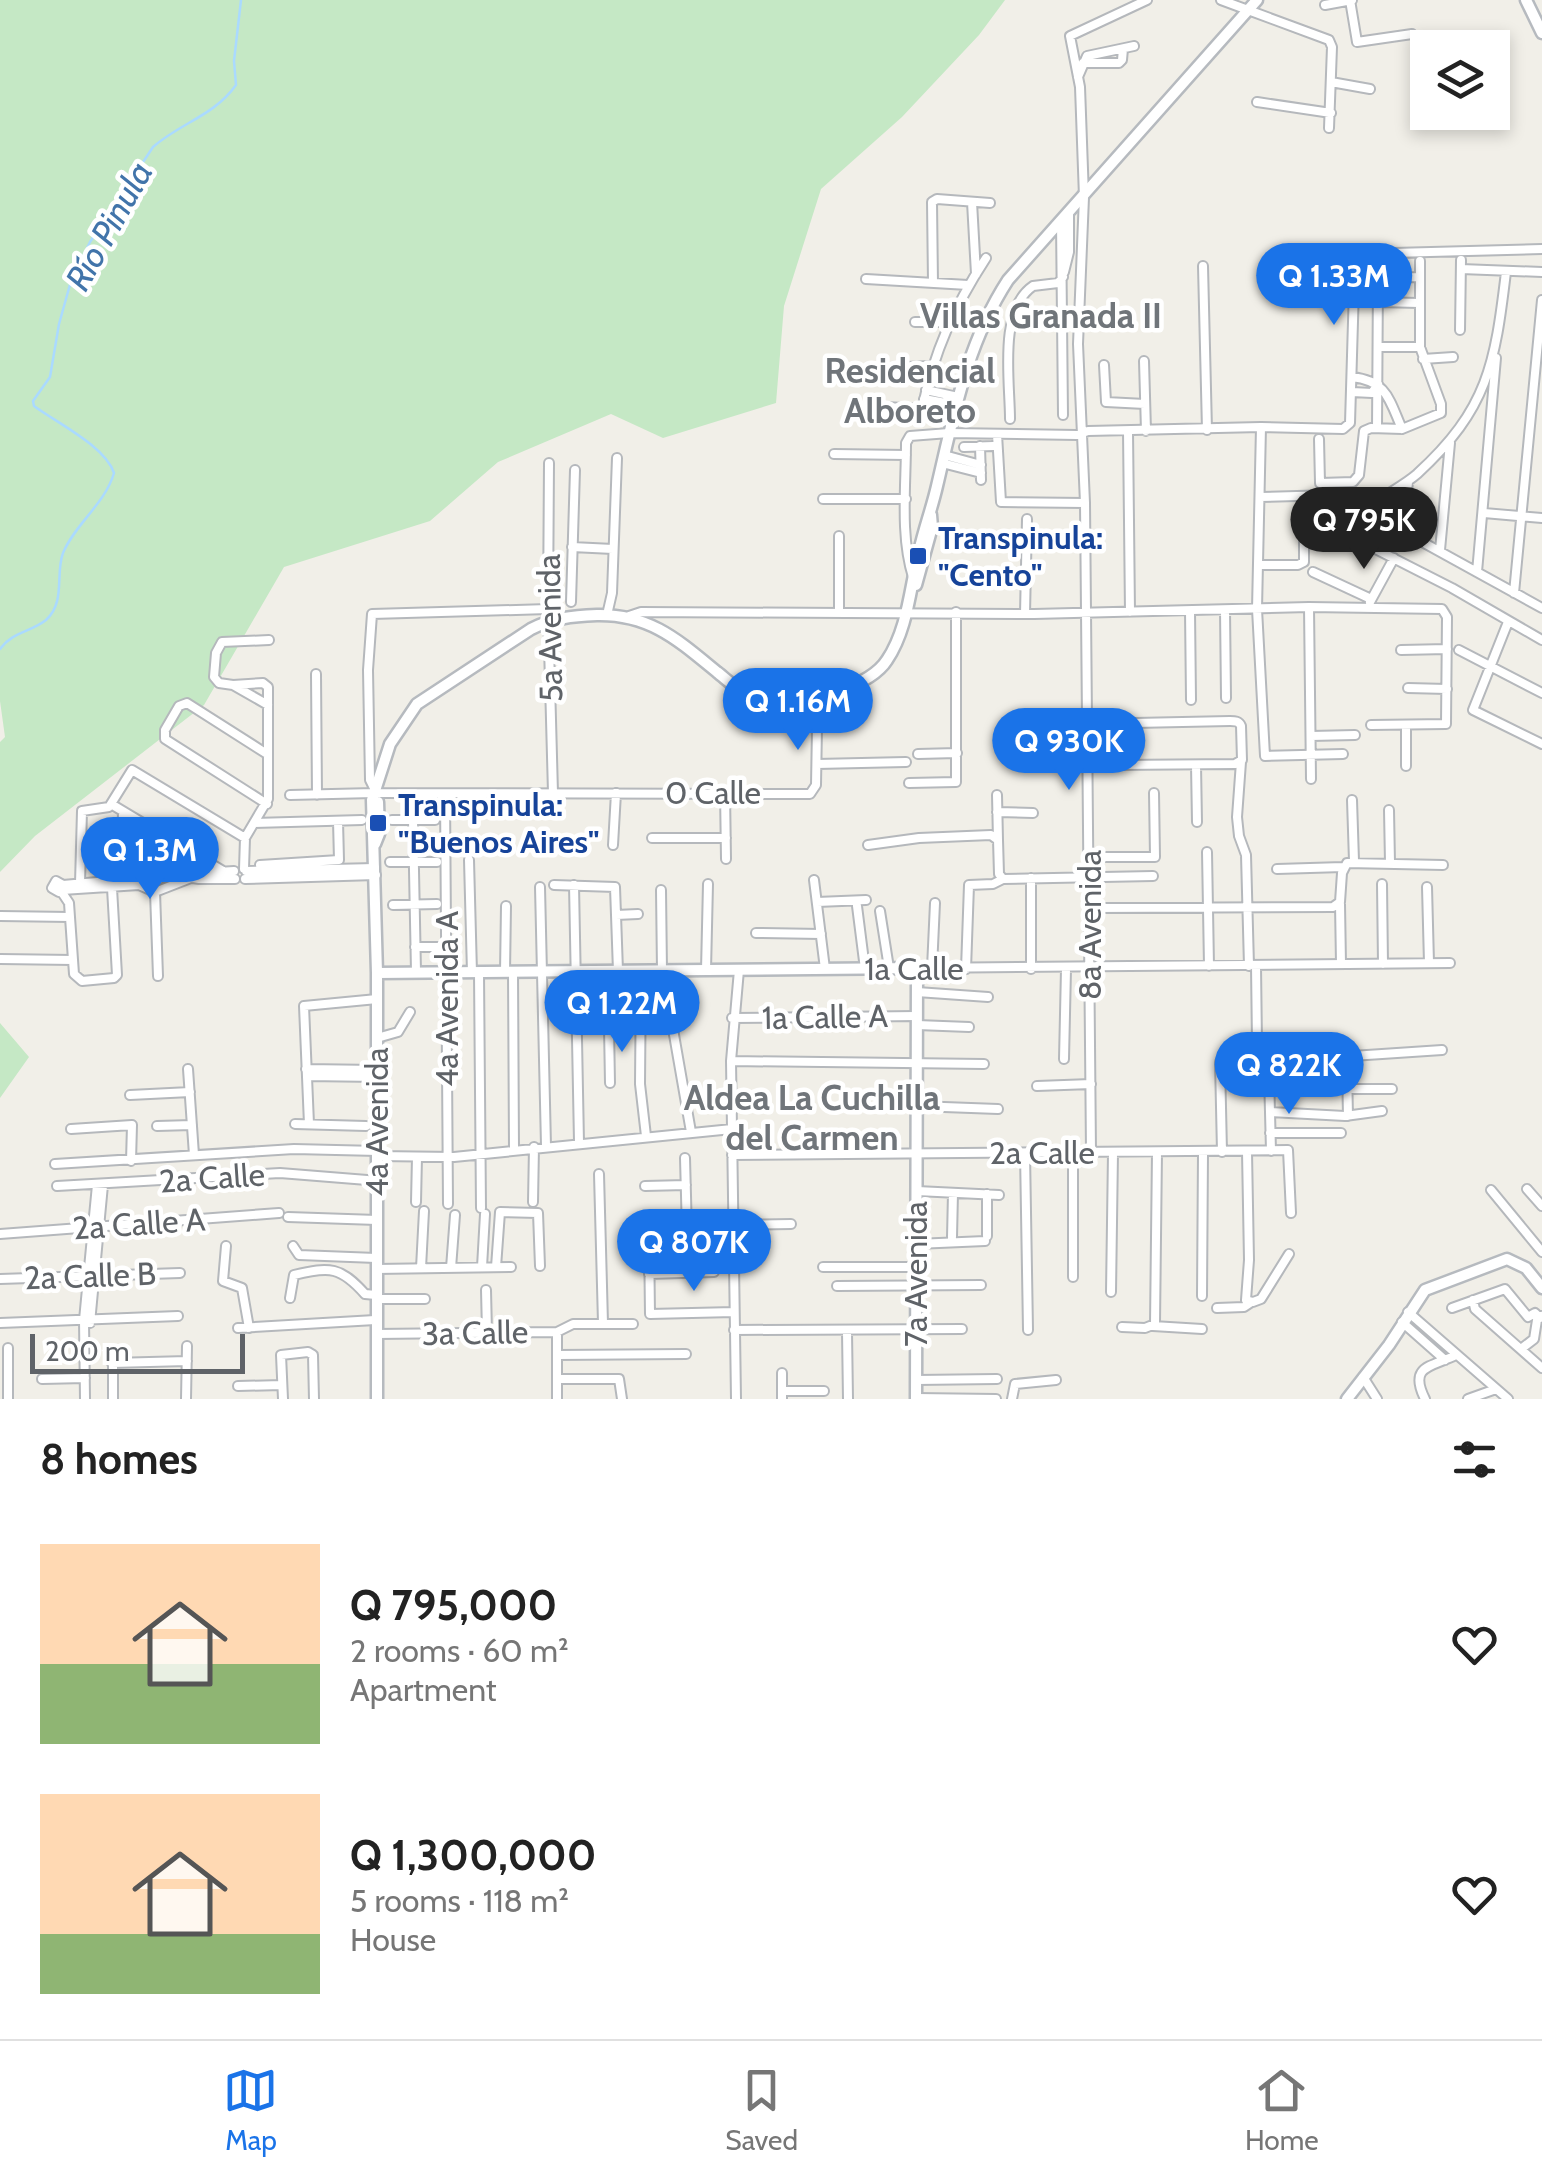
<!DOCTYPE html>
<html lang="en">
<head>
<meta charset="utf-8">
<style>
	:root { --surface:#fff; --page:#f6f6f6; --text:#222; --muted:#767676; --line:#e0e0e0; --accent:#1a73e8 }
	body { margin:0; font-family:Cabin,sans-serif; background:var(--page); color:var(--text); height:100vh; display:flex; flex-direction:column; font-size:38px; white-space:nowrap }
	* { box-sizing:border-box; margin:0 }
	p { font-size:32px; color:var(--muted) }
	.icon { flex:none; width:55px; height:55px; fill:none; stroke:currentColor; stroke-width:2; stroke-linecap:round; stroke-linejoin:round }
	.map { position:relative; height:1399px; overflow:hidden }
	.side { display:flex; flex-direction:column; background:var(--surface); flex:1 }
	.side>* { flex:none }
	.fabs { position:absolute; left:1410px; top:30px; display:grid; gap:20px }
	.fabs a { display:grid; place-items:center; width:100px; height:100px; border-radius:0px; background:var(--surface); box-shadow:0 5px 15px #0003; font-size:50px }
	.scale { position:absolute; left:30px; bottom:25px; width:215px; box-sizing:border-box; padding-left:10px; border:5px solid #5f6368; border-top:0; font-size:28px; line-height:35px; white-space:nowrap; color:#5f6368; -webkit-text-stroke:8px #fff; paint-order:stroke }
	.price { position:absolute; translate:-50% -85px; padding:0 22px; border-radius:35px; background:var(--accent); color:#fff; font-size:32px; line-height:65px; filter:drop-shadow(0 2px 5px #0008) }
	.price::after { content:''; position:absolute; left:50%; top:60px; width:30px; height:22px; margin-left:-15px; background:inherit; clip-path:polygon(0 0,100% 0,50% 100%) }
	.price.current { background:#222; color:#fff }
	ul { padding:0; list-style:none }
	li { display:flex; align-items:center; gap:30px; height:250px; padding:0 40px }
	li span { display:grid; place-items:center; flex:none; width:280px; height:200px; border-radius:0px; color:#555 }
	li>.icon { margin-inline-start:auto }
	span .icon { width:120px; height:120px; fill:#fffc; stroke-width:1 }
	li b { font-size:42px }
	h2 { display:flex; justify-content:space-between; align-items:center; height:120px; padding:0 40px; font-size:42px }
	.dock { display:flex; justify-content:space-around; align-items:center; height:140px; border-top:2px solid var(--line); background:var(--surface); font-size:28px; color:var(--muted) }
	.dock a { display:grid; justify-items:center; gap:5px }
	.dock .current { color:var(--accent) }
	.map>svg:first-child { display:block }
	.green { fill:#c5e8c5 }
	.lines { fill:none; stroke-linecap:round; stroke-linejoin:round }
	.stream { stroke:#aadaff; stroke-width:2.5 }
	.street-casing { stroke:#b5b8bc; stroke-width:12 }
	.secondary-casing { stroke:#b6babf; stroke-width:15 }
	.street { stroke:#fff; stroke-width:8 }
	.secondary { stroke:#fff; stroke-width:10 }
	.transit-dot { fill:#1a4fb4; stroke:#fff; stroke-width:4 }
	.labels { text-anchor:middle; stroke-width:9; stroke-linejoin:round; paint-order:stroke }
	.transit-label { font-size:32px; font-weight:bold; fill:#164399; stroke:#fff; text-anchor:start }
	.street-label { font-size:32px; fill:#5f6368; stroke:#fff }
	.water-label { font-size:35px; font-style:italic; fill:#4174aa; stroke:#fff }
	.neighbourhood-label { font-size:35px; font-weight:bold; fill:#70757a; stroke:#fff }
</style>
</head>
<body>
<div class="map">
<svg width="1542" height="1399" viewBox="0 0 1542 1399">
	<rect width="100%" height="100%" fill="#f1efe8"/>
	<path class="green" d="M0 0H1005L979 35 902 117 821 189 784 306 776 403 663 438 611 414 498 462 430 521 284 567 204 705 35 836 0 872V742L5 737 0 701Z
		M0 1023 29 1057 0 1098Z"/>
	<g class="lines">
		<path class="stream" d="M0 649C12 632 31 632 46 620 66 602 55 574 63 553 75 524 105 504 114 473 105 446 57 423 34 406L33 401 50 377 59 324 71 281 90 242 153 147C180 123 214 116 236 85L234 61 241 0"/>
		<g class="street-casing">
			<path id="street" d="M1221 0 1329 40 1332 47 1329 128
				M1350 0 1357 42 1412 34
				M1325 5 1352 0
				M1083 63H1119L1122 60 1123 49
				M1078 77 1087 56 1134 46
				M1331 82 1370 89
				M1257 102 1331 113
				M972 202 976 274
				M1061 222 1063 415
				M1203 266 1207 430
				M1461 269 1542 272
				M1064 272 1069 252V213
				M1506 272C1495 364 1488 409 1417 474 1401 488 1380 496 1366 511L1542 608
				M866 279 968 285
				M1365 279 1419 277
				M933 283 932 202 937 199 990 203
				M1378 302 1419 303
				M915 322H949
				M1460 330 1461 260
				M1379 347H1420
				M1423 359 1453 357
				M1144 361 1146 431
				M1104 365 1106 402 1145 404
				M905 367 932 366
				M1352 377C1387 381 1389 399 1402 429
				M926 390 958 397
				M1352 392 1372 393 1378 384
				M924 399 956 405
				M867 406 922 409C934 352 954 307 986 258
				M1010 419C1010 381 998 310 1033 286L1058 283 1063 277
				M1261 427 1257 609 1265 756 1343 754
				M1377 428 1378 278
				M1128 431 1130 612
				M997 434 1001 502 1085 503
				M1319 439 1320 483 1353 482 1359 475 1364 431 1371 428 1402 429 1441 413V404L1420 347V261
				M980 446 981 480
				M964 447 993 446
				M834 454 906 455
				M944 455 981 465
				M549 463 548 609 553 793
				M942 463 981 473
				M1260 497 1333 495
				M823 499H906
				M1484 513 1542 518
				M1336 529 1452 588 1542 640
				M1403 531 1408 482
				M839 536V612
				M572 547 613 549
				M1440 550 1450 443
				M1258 565H1298L1304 562V498
				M1313 572 1371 599
				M1477 572 1496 358
				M913 577C900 536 906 486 906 443L910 436 949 433 1077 435 1088 431 1261 427 1343 429 1350 423 1355 254 1542 249
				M1514 593 1542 300
				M571 602 575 470
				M1370 602 1394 558
				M1309 607 1311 779
				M1225 610 1226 698
				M1190 611 1191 700
				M1025 614 1027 519
				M607 615 612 593 617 458
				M629 616 641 612 1034 614 1309 607 1442 609 1447 617 1446 724 1371 725
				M1508 622 1473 710 1542 744
				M1401 650 1447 649
				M1459 650 1542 693
				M316 674 317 795
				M233 685 263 683 268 687V799L245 838 244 869
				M1408 688 1447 689
				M268 705 233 685 219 683 214 677 216 653 222 642 269 640
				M1087 724 1230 721C1235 721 1239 721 1241 726L1242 760 1235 764 1116 765 1112 724
				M1406 725V766
				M1311 736 1355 735
				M918 754 957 753
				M1241 762 1237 817 1239 836 1246 855 1249 966
				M817 764 906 762
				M1196 765 1197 822
				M909 783 956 782V612
				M375 790 370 780 368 670 372 614 548 609
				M725 792 726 859
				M377 793 810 794 816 785 817 728
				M445 794 448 1204
				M290 795 374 793
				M997 795 998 840
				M1352 800 1354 861
				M111 804 223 871
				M267 804 165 739V730L179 706 187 703 267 754
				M1389 810 1390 863
				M997 812 1033 813
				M392 820H435
				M413 820 416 972
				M254 823 362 820
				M652 838H726
				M613 845 616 793
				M868 845 919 838 991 835 998 840 999 874 1003 879 1153 876
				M145 847 176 846
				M1207 852 1209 966
				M1090 857H1155L1154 793
				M469 860 472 973
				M390 862H437
				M260 865 339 860 338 821
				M1277 869 1343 867
				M246 871 375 868
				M1031 878V969
				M245 879 376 875
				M814 880 825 969
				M121 881 123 812
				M80 883 82 811 109 807 132 770 245 838
				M1382 884 1383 964
				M63 885 59 892 52 888 56 881 63 885 143 878 172 868 201 873 234 871
				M139 885 155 892 191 878
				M554 885 615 887 618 971
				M574 885 579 1142
				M540 887 546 1146
				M1427 887 1429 963
				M62 890 139 885 172 875 199 879H235
				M661 890 662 971
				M61 891 69 903 74 974 82 981 114 978 117 975 112 888
				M155 892 158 976
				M817 902 866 900
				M1340 904 1341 964
				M393 905 437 904
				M857 906 865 969
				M1091 908 1333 907 1340 902 1342 873 1347 863 1443 865
				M880 911 889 968
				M616 915 638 914
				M0 916 70 917
				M756 933 821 934
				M415 947H441
				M0 959 73 960
				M1256 966 1257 1043
				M917 968 1450 963
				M932 968 935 903
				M966 969 969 885 993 884 1003 879
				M706 970 708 884
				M608 971 610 1083
				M641 971 640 1084 646 1136
				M673 971V1029L691 1132
				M505 972 506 906
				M513 972 514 1149
				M479 973 481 1208
				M917 992 988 997
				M732 1018 917 1016
				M917 1025 969 1027
				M377 1038 398 1032 410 1012
				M1064 1059 1066 969
				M731 1061 984 1064
				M1220 1062 1222 1152
				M1347 1068 1348 1116
				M188 1069 194 1155
				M306 1069 377 1070
				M307 1076 378 1077
				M1037 1086 1091 1084
				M1349 1089H1392
				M130 1095 190 1092
				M917 1106 998 1109
				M1270 1112 1345 1116 1382 1111
				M295 1124 366 1126
				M309 1124 304 1006 377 999
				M157 1126 192 1125
				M71 1129 132 1125 131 1161
				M1270 1133H1341
				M1271 1151 1269 1074 1272 1068 1342 1071 1347 1068 1352 1056 1442 1050
				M1091 1152 1085 503 1078 344 1084 197 1080 87 1070 36 1147 0
				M1247 1152 1249 1260 1246 1300 1253 1302 1261 1299 1289 1254
				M1025 1153 1028 1330
				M1073 1153V1277
				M732 1155 1288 1150 1291 1213
				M378 1156 454 1157 732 1129
				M685 1158 687 1233
				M55 1164 294 1149 378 1151
				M599 1174 603 1323
				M57 1186 280 1173 367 1180
				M645 1186 686 1185
				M1527 1189 1542 1206
				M1491 1190 1542 1252
				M917 1191 999 1195
				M987 1194V1236
				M416 1202 417 1157
				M533 1202 534 1147
				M288 1217 377 1220
				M733 1225 791 1224
				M733 1232 649 1235 650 1314 734 1312
				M0 1234 279 1213
				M952 1237 953 1193
				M916 1244 985 1241
				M226 1246 223 1281 242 1288 249 1328
				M293 1246 299 1255 376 1258
				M482 1267 485 1214
				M496 1267 500 1212 538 1213 540 1266
				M823 1267H916
				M421 1268 424 1211
				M451 1268 455 1215
				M376 1269 511 1267
				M649 1274 714 1272
				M0 1279 180 1273
				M837 1286 981 1285
				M486 1290 487 1332
				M1111 1292 1113 1153
				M1202 1296 1203 1153
				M290 1298 294 1275C330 1266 341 1267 365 1294L376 1295
				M376 1299H425
				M1473 1300 1475 1309 1542 1368
				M1217 1308 1244 1307 1250 1303
				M1452 1308 1505 1289 1528 1317 1535 1313 1540 1318
				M1408 1312 1508 1399
				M1402 1322 1445 1360
				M0 1323 178 1316
				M90 1323 103 1185
				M1153 1326 1202 1329
				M1122 1327 1145 1328 1155 1324 1157 1152
				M238 1328 375 1320
				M734 1330 962 1329
				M557 1332V1399
				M847 1332 848 1399
				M376 1334 557 1332 573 1324H633
				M8 1348V1399
				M1521 1349 1534 1339 1537 1320 1542 1316
				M557 1355 686 1354
				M112 1363 187 1361
				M782 1373V1399
				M1363 1377 1377 1399
				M42 1379 85 1378
				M557 1379H619L622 1399
				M916 1380 997 1379
				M238 1386 282 1385
				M782 1391H824
				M916 1398 996 1399
				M85 1399 84 1320 97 1185
				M113 1399V1354
				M186 1399 187 1346
				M283 1399 281 1355 308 1352 313 1355 314 1399
				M736 1399 731 1061 739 970
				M1012 1399 1015 1384 1056 1380
				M1425 1399C1408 1365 1432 1367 1456 1355
				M1468 1399 1496 1389"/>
		</g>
		<g class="secondary-casing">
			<path id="secondary" d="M1526 0 1542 33
				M916 585 932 527 931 515
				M375 844 379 834 378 802
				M377 973 917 968 916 1399
				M377 1399V973L372 800 390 744 417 704 531 629C552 618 573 616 597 615 650 614 678 640 717 672 726 679 736 689 747 694 774 705 810 700 837 692 854 686 877 676 887 660 908 629 910 587 919 552 924 529 932 508 937 486 954 414 967 343 1008 280L1257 0
				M1347 1399 1389 1345 1425 1290 1507 1259 1526 1268 1542 1288"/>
		</g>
		<use href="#street" class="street"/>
		<use href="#secondary" class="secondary"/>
	</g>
	<g class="transit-dot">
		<rect x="908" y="546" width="20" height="20" rx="5"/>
		<rect x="368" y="813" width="20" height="20" rx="5"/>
	</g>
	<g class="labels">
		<g class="transit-label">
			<text x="938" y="549">Transpinula:<tspan x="938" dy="37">"Cento"</tspan></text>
			<text x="398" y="816">Transpinula:<tspan x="398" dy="37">"Buenos Aires"</tspan></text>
		</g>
		<g class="street-label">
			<text transform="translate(550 628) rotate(-91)" y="11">5a Avenida</text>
			<text x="713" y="804">0 Calle</text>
			<text transform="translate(1090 925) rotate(-90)" y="11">8a Avenida</text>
			<text x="914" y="980">1a Calle</text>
			<text transform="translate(447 999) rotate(-90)" y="11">4a Avenida A</text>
			<text transform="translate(825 1017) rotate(-1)" y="11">1a Calle A</text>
			<text transform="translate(377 1122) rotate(-90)" y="11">4a Avenida</text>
			<text x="1042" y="1164">2a Calle</text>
			<text transform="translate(212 1178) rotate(-4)" y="11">2a Calle</text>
			<text transform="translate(139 1224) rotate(-4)" y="11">2a Calle A</text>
			<text transform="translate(916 1274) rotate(-90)" y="11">7a Avenida</text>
			<text transform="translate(90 1276) rotate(-2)" y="11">2a Calle B</text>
			<text transform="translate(475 1333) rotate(-1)" y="11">3a Calle</text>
		</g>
		<g class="water-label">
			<text transform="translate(109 226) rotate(-61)" y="12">Río Pinula</text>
		</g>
		<g class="neighbourhood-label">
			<text x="1041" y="328">Villas Granada II</text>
			<text x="910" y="383">Residencial<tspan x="910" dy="40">Alboreto</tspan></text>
			<text x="812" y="1110">Aldea La Cuchilla<tspan x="812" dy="40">del Carmen</tspan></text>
		</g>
	</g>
</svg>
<div class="fabs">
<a><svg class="icon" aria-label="layers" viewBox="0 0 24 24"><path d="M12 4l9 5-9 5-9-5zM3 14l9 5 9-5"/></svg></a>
</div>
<div class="scale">200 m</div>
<b class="price" style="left:1334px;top:328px">Q 1.33M</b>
<b class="price current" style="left:1364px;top:572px">Q 795K</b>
<b class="price" style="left:798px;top:753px">Q 1.16M</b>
<b class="price" style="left:1069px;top:793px">Q 930K</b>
<b class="price" style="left:150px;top:902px">Q 1.3M</b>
<b class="price" style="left:622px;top:1055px">Q 1.22M</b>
<b class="price" style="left:1289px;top:1117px">Q 822K</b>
<b class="price" style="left:694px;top:1294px">Q 807K</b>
</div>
<section class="side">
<h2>8 homes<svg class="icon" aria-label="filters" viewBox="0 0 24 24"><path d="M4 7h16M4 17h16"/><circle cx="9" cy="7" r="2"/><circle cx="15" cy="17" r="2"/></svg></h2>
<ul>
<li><span style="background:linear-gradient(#ffd9b3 60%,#8fb573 0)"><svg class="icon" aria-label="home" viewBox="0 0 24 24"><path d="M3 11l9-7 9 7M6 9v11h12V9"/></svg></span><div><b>Q 795,000</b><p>2 rooms · 60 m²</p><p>Apartment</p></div><svg class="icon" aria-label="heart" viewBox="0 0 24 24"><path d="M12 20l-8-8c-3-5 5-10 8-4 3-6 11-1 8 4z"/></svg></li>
<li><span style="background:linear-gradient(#ffd9b3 70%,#8fb573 0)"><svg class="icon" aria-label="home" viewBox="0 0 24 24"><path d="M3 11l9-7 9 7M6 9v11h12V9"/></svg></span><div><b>Q 1,300,000</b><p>5 rooms · 118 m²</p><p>House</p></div><svg class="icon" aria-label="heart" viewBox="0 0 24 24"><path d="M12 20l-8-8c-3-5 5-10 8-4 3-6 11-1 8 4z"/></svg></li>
</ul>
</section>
<nav class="dock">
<a class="current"><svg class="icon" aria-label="map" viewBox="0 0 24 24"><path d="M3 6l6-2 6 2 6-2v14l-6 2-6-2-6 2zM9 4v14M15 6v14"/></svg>Map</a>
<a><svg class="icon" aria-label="saved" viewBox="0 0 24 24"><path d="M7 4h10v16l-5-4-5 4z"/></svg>Saved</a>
<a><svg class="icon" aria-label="home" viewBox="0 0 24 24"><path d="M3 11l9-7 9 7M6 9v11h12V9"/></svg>Home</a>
</nav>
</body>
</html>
